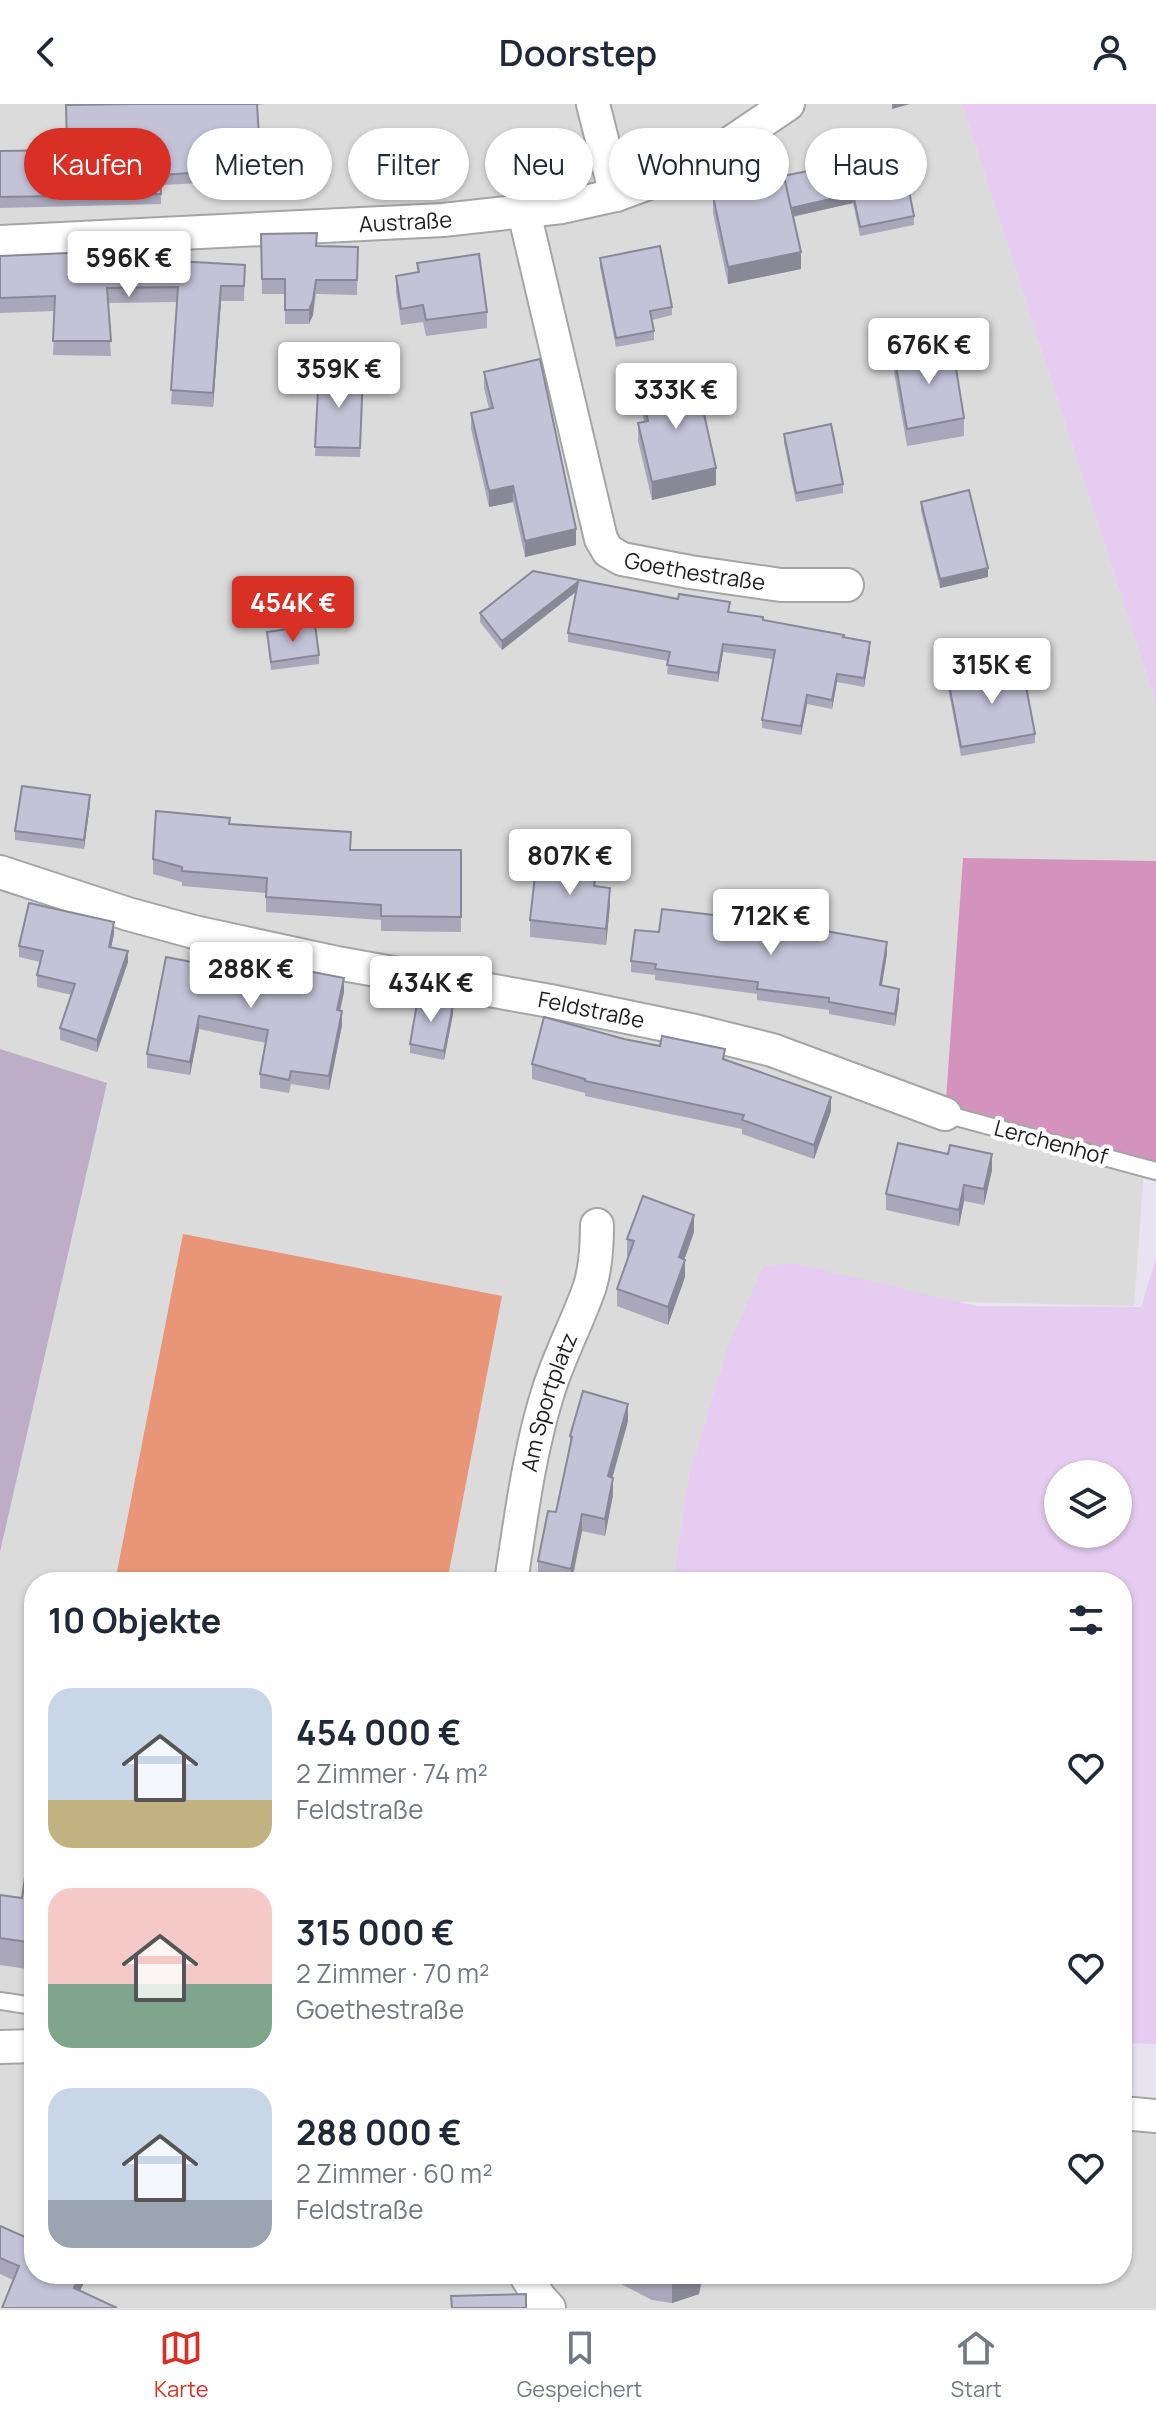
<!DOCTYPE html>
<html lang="de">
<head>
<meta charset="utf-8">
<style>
	:root { --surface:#fff; --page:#f6f6f7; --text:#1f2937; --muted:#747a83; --line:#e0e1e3; --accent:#d93025 }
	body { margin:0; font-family:Manrope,sans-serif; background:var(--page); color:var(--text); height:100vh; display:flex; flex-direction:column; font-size:30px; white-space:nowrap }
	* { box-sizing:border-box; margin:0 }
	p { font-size:26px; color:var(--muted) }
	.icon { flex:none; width:44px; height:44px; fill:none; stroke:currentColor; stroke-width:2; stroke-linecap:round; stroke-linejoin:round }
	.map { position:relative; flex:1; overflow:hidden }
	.side { position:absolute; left:24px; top:1468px; width:1108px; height:712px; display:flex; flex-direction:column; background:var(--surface); border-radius:32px; box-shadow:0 2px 6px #0004 }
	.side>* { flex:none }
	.guide { position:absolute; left:24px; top:24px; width:1108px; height:72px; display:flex; gap:16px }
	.buttons { position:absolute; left:1044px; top:1356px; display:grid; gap:16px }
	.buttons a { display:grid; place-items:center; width:88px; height:88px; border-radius:50%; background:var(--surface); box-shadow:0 2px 6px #0004; font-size:40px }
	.price { position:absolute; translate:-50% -68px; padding:0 18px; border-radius:8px; background:#fff; color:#222; font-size:26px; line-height:52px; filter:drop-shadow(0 2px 4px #0008) }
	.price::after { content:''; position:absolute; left:50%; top:48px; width:24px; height:18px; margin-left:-12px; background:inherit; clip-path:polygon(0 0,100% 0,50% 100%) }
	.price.on { background:var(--accent); color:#fff }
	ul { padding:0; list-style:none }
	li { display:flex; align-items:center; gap:24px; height:200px; padding:0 24px }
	li span { display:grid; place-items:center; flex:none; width:224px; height:160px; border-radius:24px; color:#555 }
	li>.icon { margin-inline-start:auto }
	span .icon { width:96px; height:96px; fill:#fffc; stroke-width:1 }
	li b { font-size:34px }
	h2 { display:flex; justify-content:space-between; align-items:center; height:96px; padding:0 24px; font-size:34px }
	.chip { padding:0 28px; border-radius:36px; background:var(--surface); box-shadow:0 2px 6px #0004; font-size:28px; line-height:72px }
	.chip.on { background:var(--accent); color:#fff }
	header { display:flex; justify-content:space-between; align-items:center; height:104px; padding:0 24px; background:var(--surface); font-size:36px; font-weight:600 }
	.menu { display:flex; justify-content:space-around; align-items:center; height:112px; border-top:2px solid var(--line); background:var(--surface); font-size:22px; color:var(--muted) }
	.menu a { display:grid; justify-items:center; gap:4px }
	.menu .on { color:var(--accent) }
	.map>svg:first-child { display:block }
	.residential { fill:#dbdbdc }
	.construction { fill:#bdadc6 }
	.farmland { fill:#e6ccf1; fill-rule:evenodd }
	.forest { fill:#d493bd }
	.pitch { fill:#e89578 }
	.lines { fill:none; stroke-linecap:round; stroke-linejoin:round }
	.lane-casing { stroke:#a5a5a5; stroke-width:20 }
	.street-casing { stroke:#a5a5a5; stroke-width:36 }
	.lane { stroke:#fff; stroke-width:16 }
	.street { stroke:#fff; stroke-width:32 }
	.wall { fill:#a9a7b9 }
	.shaded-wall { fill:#898896 }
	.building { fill:#c4c2d7; stroke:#898896; stroke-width:2 }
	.labels { text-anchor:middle; stroke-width:8; stroke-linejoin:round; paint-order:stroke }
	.street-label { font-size:22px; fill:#1e1e1e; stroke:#fff }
</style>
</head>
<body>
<header><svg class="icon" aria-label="back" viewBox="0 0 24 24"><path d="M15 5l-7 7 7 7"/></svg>Doorstep<svg class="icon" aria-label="person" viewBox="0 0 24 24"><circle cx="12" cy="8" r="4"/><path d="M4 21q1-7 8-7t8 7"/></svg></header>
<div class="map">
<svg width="1156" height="2204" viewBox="0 0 1156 2204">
	<rect width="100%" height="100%" fill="#e7e3f0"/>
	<path class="residential" d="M0 0H962L1156 599V757L963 754 1144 1064 1134 1202 962 1198 726 1248 689 1371 673 1478H34V2170H1122V2009L1156 2012V2204H0Z"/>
	<path class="construction" d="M0 945 107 979 0 1448Z"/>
	<path class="farmland" d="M962 0H1156V599Z
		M1156 1154V1940L1122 1939V1478H673L689 1371 726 1248 763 1163 792 1159 977 1202 1141 1203ZM1058 1370H1118V1430H1058Z"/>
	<path class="forest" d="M963 754 1156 757V1067L945 1010Z"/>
	<path class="pitch" d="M183 1130 502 1192 447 1478H115Z"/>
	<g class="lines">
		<g class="lane-casing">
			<path id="lane" d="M945 1010 1156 1067
				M0 1897 34 1902"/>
		</g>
		<g class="street-casing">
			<g id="street">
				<path d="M593 0 616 91"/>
				<path id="s1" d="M524 108 601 435 608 447 622 455 690 468 781 481H847"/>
				<path id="s2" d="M0 138 443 116 562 103 616 91 670 71 723 44 788 0"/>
				<path id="s3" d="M0 768 128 810 194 828 337 859 550 897 695 927 772 946 945 1010"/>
				<path id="s4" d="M511 1478C521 1414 529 1347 549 1285 560 1250 578 1217 590 1182 596 1162 597 1141 597 1121"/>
				<path d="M0 1943 34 1942"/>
				<path d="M1122 2009 1156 2012"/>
				<path d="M525 2170 539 2193 549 2204"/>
			</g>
		</g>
		<use href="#lane" class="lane"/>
		<use href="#street" class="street"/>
	</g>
	<path class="wall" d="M134 0H265L257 1 259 43 220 46 222 78 161 81V100L0 104V47L67 46Z
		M846 52 914 112V121L860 132 853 99 793 113 801 165 728 180 713 109V92L783 77V72L846 59Z
		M261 130 317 142 358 143 357 191 316 190 313 211 309 220H285V190H262Z
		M0 152 160 156 245 161 244 197H221L213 303 171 300 177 198 108 199 111 252 53 251 55 207 0 209Z
		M600 154 672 203V211L652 216 654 227V236L616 243 600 163Z
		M417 159 487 208V224L426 232 423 218 401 221 396 188V172L417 169Z
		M894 251 964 314V332L907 342 894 268Z
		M319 268 363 270 360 353 315 352Z
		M484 268 576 441 525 453 513 398 489 403 471 325V309L489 305 484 284Z
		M641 286 716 381 652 396 638 337V319L644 317 641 304Z
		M784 330 843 380V389L796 398 784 339Z
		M921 398 988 473 940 484 921 407Z
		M533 467 844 534 870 547 864 583 837 578 832 605 807 600 801 631 762 624V616L773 555 723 548 718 578 667 570 668 557 568 538V529L576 488 502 546 480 518V509Z
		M267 528 319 551V560L271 566Z
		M948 575 1035 630V639L961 652 948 584Z
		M90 700 84 745 15 736V727Z
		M230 720 351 746H461V828L381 827V816L266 808V789L182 782V778L153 770V755Z
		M596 783 610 801 606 841 530 833V816Z
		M809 824 887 850 881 881 899 896 895 922 829 910V906L757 896V890L655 876V871L631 868V857L659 828Z
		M114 830 111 843 128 858 97 948 60 936V924L72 891 37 883V871L40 858 19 853V842Z
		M166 853 344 888 340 907 342 921 329 986 291 980 289 989 260 984V970L266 939 199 925 190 971 147 964V950Z
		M453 910 444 956 410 949V940Z
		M624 935 725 955 831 1007 814 1055 742 1030V1025L585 992V989L532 975V960Z
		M992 1066 984 1101 964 1097 959 1122 886 1106V1090Z
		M694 1128 684 1156 685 1173 668 1221 617 1202V1185L629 1153 627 1152V1135Z
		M628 1317 612 1373 613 1391 605 1432 582 1427 572 1478H552L538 1475V1457L556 1408 570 1343V1332Z
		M34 1710V1866L0 1861V1791L22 1794Z
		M0 2122 85 2170V2176L80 2187 13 2176 0 2170Z
		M611 2170H702V2178L699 2190 672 2199 652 2196 623 2181Z"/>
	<path class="shaded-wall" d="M892 0H910L892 5Z
		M853 90V99L790 113V105Z
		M801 148V165L728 180V163Z
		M316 176 313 211 309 220V206Z
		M221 182V197L213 303V289Z
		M716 364V381L652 396V378Z
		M513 382V398L489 403V387Z
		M576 425V441L525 453V437Z
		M988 464V473L940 484V475Z
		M578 478V486L502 546V537Z
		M870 538V547L864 583V574Z
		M723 540V548L718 578V569Z
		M837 570V578L832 605V596Z
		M807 591V600L801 631V622Z
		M90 691V700L84 745V736Z
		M610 784V801L606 841V825Z
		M114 818V830L109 854V843Z
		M887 838V850L880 893V881Z
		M128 847V858L97 948V936Z
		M344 874V888L337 920V906Z
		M899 885V896L895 922V910Z
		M453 901V910L444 956V947Z
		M342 907V921L329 986V972Z
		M199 912V925L190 971V958Z
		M831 993V1007L814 1055V1041Z
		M992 1050V1066L984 1101V1085Z
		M964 1081V1097L959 1122V1106Z
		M694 1111V1128L679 1171V1153Z
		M685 1156V1173L668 1221V1203Z
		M628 1300V1317L608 1390V1372Z
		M613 1374V1391L605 1432V1415Z
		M582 1410V1427L571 1478V1465Z
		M80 2170H85V2176L74 2200V2184Z
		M672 2170H702L699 2190 672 2199Z"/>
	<path class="building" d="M134 0H257L259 33 220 35 222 67 160 71 161 90 0 93V47L67 46 66 1Z
		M900 41 914 112 860 123 853 90 791 104 785 77H784L783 72 847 59 846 52Z
		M785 77 801 148 728 163 713 92Z
		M317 129 316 142 358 143 357 176H316L313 196 309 206H285V175H262L261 130Z
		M160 140V156L245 161 244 182H221L213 289 171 286 178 183 107 184 111 237H53L55 192 0 194V152L114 147V141Z
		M660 142 672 203 650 207 654 227 616 234 600 154Z
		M479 150 487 208 426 216 423 201 401 205 396 172 419 168 417 159Z
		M952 240 964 314 907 325 894 251Z
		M540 255 576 425 525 437 513 382 489 387 471 309 493 304 484 268Z
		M319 268 363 270 360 344 315 343Z
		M696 274 716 364 652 378 638 319 648 317 641 286Z
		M831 320 843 380 796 389 784 330Z
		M969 386 988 464 940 475 921 398Z
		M533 467 678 495 679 490 730 498 728 508 763 513V516L844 531 843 533 870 538 864 574 837 570 832 596 807 591 801 622 762 616 775 546 723 540 718 569 667 561 670 548 568 529 578 478 502 537 480 509Z
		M315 521 319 551 271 558 267 528Z
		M1022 561 1035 630 961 643 948 575Z
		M22 682 90 691 84 736 15 727Z
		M156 707 230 714 229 720 351 728 350 746H461V813L381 812V801L266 793 267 774 182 767V763L153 755Z
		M565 760 597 763 594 782 610 784 606 825 530 816 536 763 564 766Z
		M29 799 114 818 109 843 128 847 97 936 60 924 75 880 37 871 43 847 19 842Z
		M662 805 810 822 809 824 887 838 880 881 899 885 895 910 829 898V894L757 885 758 878 655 865 656 860 631 857 635 826 659 828Z
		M205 847 344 874 337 906 342 907 329 972 291 967 289 976 260 970 268 926 199 912 190 958 147 950 166 853 202 860Z
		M418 894 453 901 444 947 410 940Z
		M544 913 624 935 660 942 662 932 725 945 723 955 831 993 814 1041 742 1016 744 1011 585 977V975L532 960Z
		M898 1039 948 1050 950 1041 992 1050 984 1085 964 1081 959 1106 886 1090Z
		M643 1092 694 1111 679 1153 685 1156 668 1203 617 1185 634 1137 627 1135Z
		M583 1287 628 1300 608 1372 613 1374 605 1415 582 1410 571 1465 538 1457 548 1407 556 1408 572 1333 570 1332Z
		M34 1710V1839L0 1834V1791L22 1794Z
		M0 2122 34 2137V2170H80L74 2184 117 2204H2L19 2162 0 2154Z
		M526 2190V2204H452L451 2192Z"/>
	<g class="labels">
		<g class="street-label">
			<text dy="8" stroke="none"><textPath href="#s2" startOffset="406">Austraße</textPath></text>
			<text dy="8" stroke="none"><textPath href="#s1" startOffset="440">Goethestraße</textPath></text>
			<text dy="8" stroke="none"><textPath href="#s3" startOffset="608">Feldstraße</textPath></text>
			<text transform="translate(1051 1038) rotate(15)" y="8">Lerchenhof</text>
			<text dy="8" stroke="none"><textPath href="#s4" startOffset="184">Am Sportplatz</textPath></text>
		</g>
	</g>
</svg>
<div class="buttons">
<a><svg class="icon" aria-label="layers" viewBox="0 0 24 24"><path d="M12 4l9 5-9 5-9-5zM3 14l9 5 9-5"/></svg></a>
</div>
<b class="price" style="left:129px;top:195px">596K €</b>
<b class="price" style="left:929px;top:282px">676K €</b>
<b class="price" style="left:339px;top:306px">359K €</b>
<b class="price" style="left:676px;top:327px">333K €</b>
<b class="price on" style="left:293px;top:540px">454K €</b>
<b class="price" style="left:992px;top:602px">315K €</b>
<b class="price" style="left:570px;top:793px">807K €</b>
<b class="price" style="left:771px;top:853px">712K €</b>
<b class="price" style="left:251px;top:906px">288K €</b>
<b class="price" style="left:431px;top:920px">434K €</b>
<div class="guide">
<a class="chip on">Kaufen</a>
<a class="chip">Mieten</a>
<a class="chip">Filter</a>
<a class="chip">Neu</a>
<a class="chip">Wohnung</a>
<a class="chip">Haus</a>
</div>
<section class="side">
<h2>10 Objekte<svg class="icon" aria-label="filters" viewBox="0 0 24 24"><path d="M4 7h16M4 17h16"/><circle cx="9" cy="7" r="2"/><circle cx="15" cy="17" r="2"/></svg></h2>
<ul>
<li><span style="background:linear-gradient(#c9d6e8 70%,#c2b280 0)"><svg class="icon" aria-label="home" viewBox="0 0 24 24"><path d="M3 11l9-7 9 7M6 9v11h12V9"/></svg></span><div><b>454 000 €</b><p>2 Zimmer · 74 m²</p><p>Feldstraße</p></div><svg class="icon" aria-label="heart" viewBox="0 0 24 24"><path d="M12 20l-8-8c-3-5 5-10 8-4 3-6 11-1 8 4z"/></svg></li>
<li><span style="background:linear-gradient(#f6c9c9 60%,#7fa58c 0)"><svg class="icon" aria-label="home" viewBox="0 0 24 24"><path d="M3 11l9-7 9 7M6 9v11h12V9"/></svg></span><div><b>315 000 €</b><p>2 Zimmer · 70 m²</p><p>Goethestraße</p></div><svg class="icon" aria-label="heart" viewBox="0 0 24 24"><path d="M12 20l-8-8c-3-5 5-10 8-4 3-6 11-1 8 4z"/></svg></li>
<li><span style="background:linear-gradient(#c9d6e8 70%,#9aa5b1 0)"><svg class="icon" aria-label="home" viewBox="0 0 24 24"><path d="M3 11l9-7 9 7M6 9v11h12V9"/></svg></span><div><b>288 000 €</b><p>2 Zimmer · 60 m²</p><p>Feldstraße</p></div><svg class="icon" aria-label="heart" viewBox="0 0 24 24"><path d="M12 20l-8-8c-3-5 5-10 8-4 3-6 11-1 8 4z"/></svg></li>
</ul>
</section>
</div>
<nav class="menu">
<a class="on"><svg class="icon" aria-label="map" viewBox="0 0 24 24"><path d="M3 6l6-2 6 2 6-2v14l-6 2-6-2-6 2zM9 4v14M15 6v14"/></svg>Karte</a>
<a><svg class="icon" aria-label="saved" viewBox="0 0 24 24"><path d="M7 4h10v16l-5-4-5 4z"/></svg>Gespeichert</a>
<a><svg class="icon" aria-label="home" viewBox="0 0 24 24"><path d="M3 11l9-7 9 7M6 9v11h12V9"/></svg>Start</a>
</nav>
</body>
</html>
